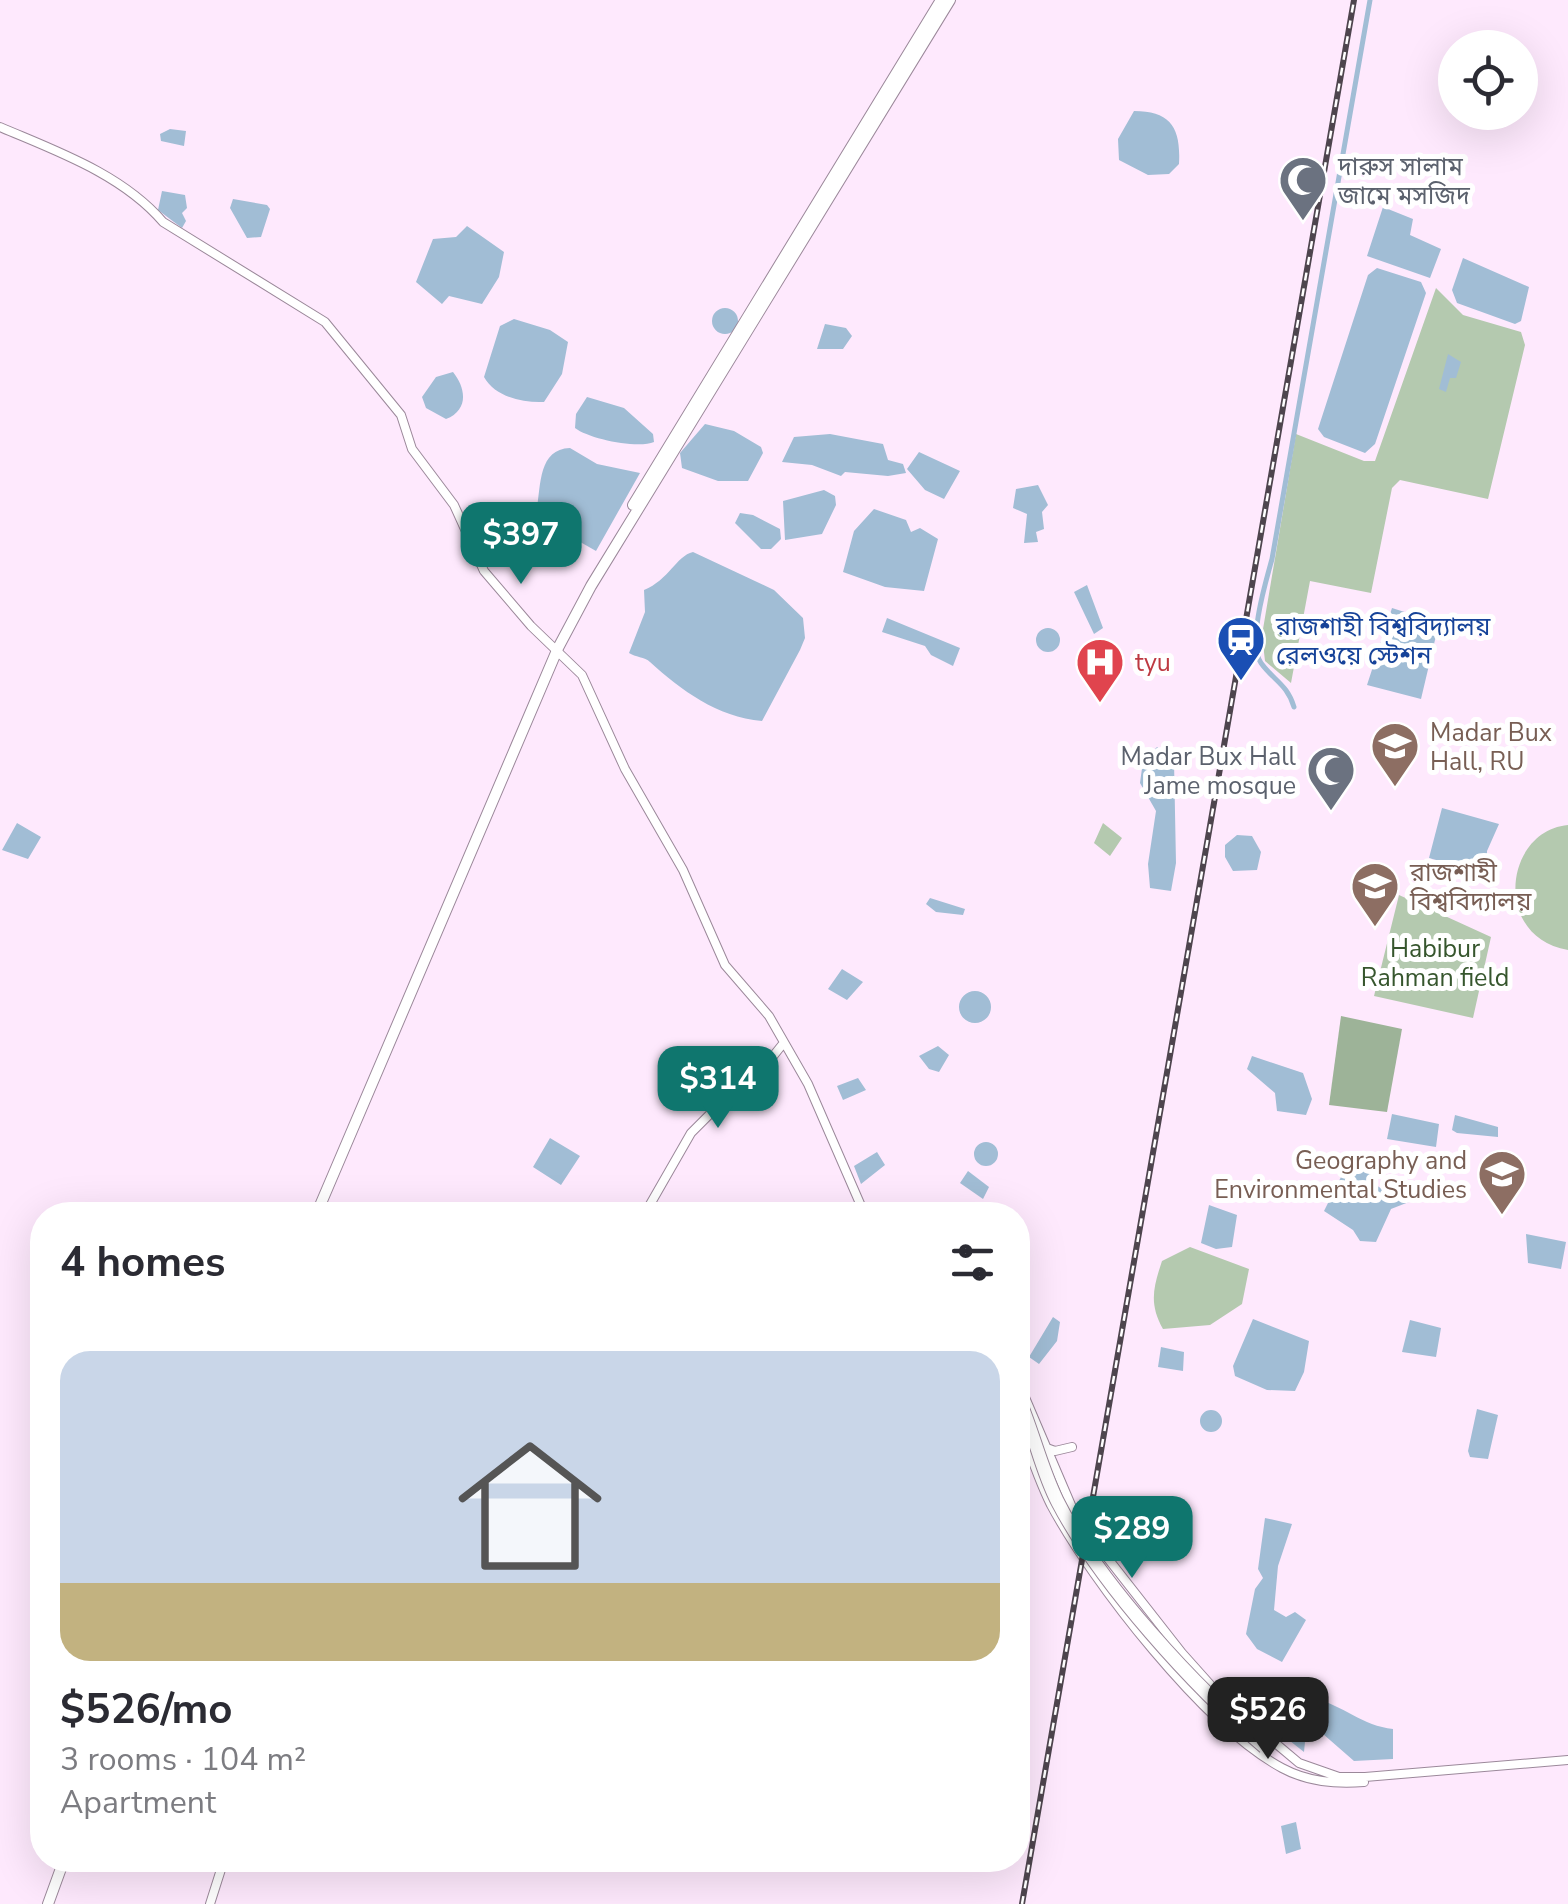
<!DOCTYPE html>
<html lang="en">
<head>
<meta charset="utf-8">
<style>
	:root { --surface:#fff; --page:#f2f2f3; --text:#2b2b33; --muted:#7c7c81; --line:#e1e1e2; --accent:#0f766e }
	body { margin:0; font-family:"Nunito Sans","Noto Sans Bengali",sans-serif; background:var(--page); color:var(--text); height:100vh; display:flex; flex-direction:column; font-size:38px; white-space:nowrap }
	* { box-sizing:border-box; margin:0 }
	p { font-size:32px; color:var(--muted) }
	.icon { flex:none; width:55px; height:55px; fill:none; stroke:currentColor; stroke-width:2; stroke-linecap:round; stroke-linejoin:round }
	.map { position:relative; flex:1; overflow:hidden }
	.sheet { position:absolute; left:30px; top:1202px; width:1000px; height:670px; display:flex; flex-direction:column; background:var(--surface); border-radius:40px; box-shadow:0 10px 40px #0002 }
	.sheet>* { flex:none }
	.tools { position:absolute; left:1438px; top:30px; display:grid; gap:20px }
	.tools a { display:grid; place-items:center; width:100px; height:100px; border-radius:50%; background:var(--surface); box-shadow:0 10px 40px #0002; font-size:50px }
	.price { position:absolute; translate:-50% -85px; padding:0 22px; border-radius:20px; background:var(--accent); color:#fff; font-size:32px; line-height:65px; filter:drop-shadow(0 2px 5px #0008) }
	.price::after { content:''; position:absolute; left:50%; top:60px; width:30px; height:22px; margin-left:-15px; background:inherit; clip-path:polygon(0 0,100% 0,50% 100%) }
	.price.active { background:#222; color:#fff }
	ul { padding:0; list-style:none }
	li { display:grid; align-content:center; gap:20px; height:530px; padding:0 30px }
	li+li { border-top:2px solid var(--line) }
	li span { display:grid; place-items:center; height:310px; border-radius:30px; color:#555 }
	li>.icon { margin-inline-start:auto }
	span .icon { width:180px; height:180px; fill:#fffc; stroke-width:1 }
	li b { font-size:42px }
	h2 { display:flex; justify-content:space-between; align-items:center; height:120px; padding:0 30px; font-size:42px }
	.map>svg:first-child { display:block }
	.green { fill:#b4c9af }
	.forest { fill:#9db398 }
	.water { fill:#a1bdd5 }
	.lines { fill:none; stroke-linecap:round; stroke-linejoin:round }
	.canal { stroke:#a1bdd5; stroke-width:5 }
	.secondary-casing { stroke:#9b889a; stroke-width:10 }
	.primary-casing { stroke:#9b889a; stroke-width:12 }
	.secondary { stroke:#fff; stroke-width:8 }
	.primary { stroke:#fff; stroke-width:10 }
	.rail-casing { stroke:#4e454e; stroke-width:6 }
	.rail { stroke:#fff; stroke-width:2.5; stroke-dasharray:8; stroke-linecap:butt }
	.secondary-bridge-casing { stroke:#9b889a; stroke-width:10; stroke-linecap:butt }
	.secondary-bridge { stroke:#fff; stroke-width:8 }
	.labels { text-anchor:middle; stroke-width:10; stroke-linejoin:round; paint-order:stroke }
	.worship-label { font-size:25px; fill:#5b616d; stroke:#fff; text-anchor:start }
	.transit-label { font-size:25px; fill:#164399; stroke:#fff; text-anchor:start }
	.health-label { font-size:25px; fill:#be3a42; stroke:#fff; text-anchor:start }
	.education-label { font-size:25px; fill:#785e54; stroke:#fff; text-anchor:start }
	.park-label { font-size:25px; fill:#36562d; stroke:#fff }
</style>
</head>
<body>
<div class="map">
<svg width="1568" height="1904" viewBox="0 0 1568 1904">
	<rect width="100%" height="100%" fill="#fee9fd"/>
	<path class="green" d="M1436 288 1463 315 1521 332 1525 345 1488 499 1400 480 1392 488 1371 593 1310 581 1291 683 1265 661 1262 635 1296 434 1364 461H1375Z
		M1103 823 1122 838 1110 856 1094 843Z
		M1568 825V950C1492 937 1504 831 1568 825Z
		M1399 895 1491 937 1473 1018 1374 996Z
		M1190 1247 1249 1269 1242 1304 1210 1325 1163 1329C1149 1304 1153 1288 1162 1261Z"/>
	<path class="forest" d="M1341 1016 1402 1029 1387 1112 1329 1105Z"/>
	<path class="water" d="M1134 111C1171 111 1181 128 1179 164L1169 174 1148 175 1119 160 1118 139Z
		M170 129 186 131 184 146 161 141 160 134Z
		M162 191 185 195 187 208 182 213 186 221 182 228 158 210Z
		M233 199 267 205 270 209 261 237 247 238 230 208Z
		M1383 207 1413 219 1410 235 1441 249 1430 278 1367 256Z
		M467 226 504 252 499 277 482 304 449 296 442 304 416 282 433 239 456 237Z
		M1463 258 1529 287 1521 321 1515 324 1457 303 1452 290Z
		M1377 268 1421 282 1426 293 1375 444 1365 453 1324 437 1318 429 1368 275Z
		M712 321a13 13 0 1 1 26 0a13 13 0 1 1-26 0Z
		M514 319 550 330 568 342 562 374 544 402C523 403 495 397 484 377L500 326Z
		M825 324 846 328 852 336 843 349H817Z
		M1448 354 1461 362 1456 378H1450L1446 392 1439 389Z
		M453 372C466 388 469 410 446 419L426 408 422 397 436 377Z
		M587 397 624 408 653 434 654 442C638 449 589 439 575 428L576 414Z
		M705 424 734 431 761 447 763 453 748 481H718L682 468 680 453Z
		M830 434 883 444 888 460 903 464 906 473 888 476 845 472 841 476 812 465 782 462 794 437Z
		M570 448 597 464 640 473 596 551 568 535 542 528 535 518C542 493 535 449 570 448Z
		M919 452 960 471 944 499 925 490 907 469Z
		M1038 485 1048 505 1042 512 1044 529 1036 532 1038 542 1024 543 1027 514 1013 508 1016 489Z
		M824 490 835 496 836 505 822 534 785 540 783 501Z
		M874 509 906 520 911 532 920 528 938 539 924 591 885 587 843 572 854 531Z
		M740 513 753 515 780 529 781 539 771 549H761L735 523Z
		M693 552 774 590 803 618 805 638 800 650 762 721C717 717 681 690 650 662 645 657 635 657 629 653L645 612 644 590C669 580 676 556 693 552Z
		M1087 585 1103 628 1094 634 1074 592Z
		M1392 608 1439 623 1421 699 1367 685Z
		M887 618 960 648 953 666 931 655 925 646 882 632Z
		M1036 640a12 12 0 1 1 24 0a12 12 0 1 1-24 0Z
		M1157 747 1174 761 1176 863 1171 891 1150 888 1148 864 1156 811 1140 783 1143 761Z
		M1442 808 1499 824 1487 851V864L1479 872 1429 858Z
		M17 823 41 837 28 859 2 850Z
		M1237 835 1252 836 1261 852 1257 870 1233 871 1225 857V845Z
		M930 898 965 909 963 915 936 912 926 904Z
		M842 969 863 982 847 1000 828 989Z
		M959 1007a16 16 0 1 1 32 0a16 16 0 1 1-32 0Z
		M938 1046 949 1055 939 1072 929 1069 919 1056Z
		M1252 1056 1303 1073 1312 1099 1306 1115 1277 1111 1275 1093 1247 1069Z
		M858 1078 866 1090 843 1100 837 1086Z
		M1392 1114 1439 1124 1436 1147 1387 1139Z
		M1455 1115 1498 1127V1137L1457 1133 1452 1130Z
		M550 1138 580 1156 561 1185 533 1167Z
		M974 1154a12 12 0 1 1 24 0a12 12 0 1 1-24 0Z
		M877 1152 885 1165 861 1184 854 1166Z
		M1348 1163 1373 1169 1376 1185 1382 1189 1389 1183 1415 1191 1414 1200 1391 1209 1376 1242 1360 1241 1353 1230 1324 1211Z
		M968 1171 989 1187 983 1199 960 1183Z
		M1209 1205 1237 1215 1232 1247 1216 1249 1201 1243Z
		M1526 1234 1566 1242 1561 1269 1528 1263Z
		M1053 1317 1060 1322 1057 1341 1039 1364 1029 1357Z
		M1253 1319 1309 1341 1304 1372 1295 1391 1267 1390 1235 1376 1233 1366Z
		M1410 1320 1441 1328 1436 1357 1402 1352Z
		M1161 1347 1184 1352 1183 1371 1158 1367Z
		M1477 1409 1498 1415 1488 1459 1470 1457 1468 1451Z
		M1200 1421a11 11 0 1 1 22 0a11 11 0 1 1-22 0Z
		M1265 1518 1292 1524 1278 1566 1274 1610 1286 1617 1295 1612 1306 1620 1282 1662 1257 1649 1246 1634 1255 1589 1263 1578 1258 1569Z
		M1239 1696 1307 1706 1314 1698C1342 1705 1363 1726 1393 1729V1759L1354 1761 1315 1727 1287 1724 1277 1712H1269L1283 1729 1305 1742 1304 1752 1239 1701Z
		M1296 1822 1301 1849 1286 1854 1281 1826Z"/>
	<g class="lines">
		<path class="canal" d="M1294 707C1287 684 1274 681 1261 663 1247 643 1266 581 1272 559L1370 0"/>
		<g class="secondary-casing">
			<path id="secondary" d="M0 127C56 151 122 174 163 222L325 322 401 415 412 449 454 505 484 571 531 626 582 675 625 769 683 870 725 965 769 1016 808 1084 865 1215
				M644 1215 691 1133 715 1109 742 1095 782 1045
				M1018 1381 1077 1519 1182 1653 1224 1700 1299 1763 1339 1777H1365L1568 1760
				M1018 1419C1028 1448 1037 1477 1051 1505 1093 1583 1204 1726 1282 1768 1308 1782 1335 1784 1364 1782
				M1044 1447 1055 1451 1072 1447
				M210 1904 224 1860"/>
		</g>
		<g class="primary-casing">
			<path id="primary" d="M633 505 941 0
				M316 1215 558 648 591 586 950 0
				M48 1904 64 1860"/>
		</g>
		<use href="#secondary" class="secondary"/>
		<use href="#primary" class="primary"/>
		<g class="rail-casing">
			<path id="rail" d="M1022 1904 1354 0"/>
		</g>
		<use href="#rail" class="rail"/>
		<g class="secondary-bridge-casing">
			<path id="secondary-bridge" d="M1018 1391C1034 1426 1042 1464 1059 1499 1098 1578 1199 1689 1268 1744
				M1018 1404C1033 1436 1039 1472 1056 1504 1099 1586 1192 1689 1263 1749"/>
		</g>
		<use href="#secondary-bridge" class="secondary-bridge"/>
	</g>
	<defs>
		<g id="mosque-pin" transform="scale(2.5)"><path d="M0 17L-7.5 6A9.5 9.5 0 1 1 7.5 6Z" fill="#6b7280" stroke="#fff"/><path d="M3.5-4.9A6 6 0 1 0 3.5 4.9A5 5 0 1 1 3.5-4.9Z" fill="#fff"/></g>
		<g id="station-pin" transform="scale(2.5)"><path d="M0 17L-7.5 6A9.5 9.5 0 1 1 7.5 6Z" fill="#1a4fb4" stroke="#fff"/><path d="M-3-6H3Q5-6 5-4V2Q5 4 3 4L4.5 6H3L1.5 4h-3L-3 6H-4.5L-3 4Q-5 4-5 2V-4Q-5-6-3-6ZM-3.5-4v3h7v-3ZM-3.5 1v1.5H-2V1ZM2 1v1.5H3.5V1Z" fill="#fff"/></g>
		<g id="hospital-pin" transform="scale(2.5)"><path d="M0 17L-7.5 6A9.5 9.5 0 1 1 7.5 6Z" fill="#e0444e" stroke="#fff"/><path d="M-5-5h3v3.5h4V-5h3V5h-3V1.5h-4V5h-3Z" fill="#fff"/></g>
		<g id="university-pin" transform="scale(2.5)"><path d="M0 17L-7.5 6A9.5 9.5 0 1 1 7.5 6Z" fill="#8d6e63" stroke="#fff"/><path d="M0-5L7-2L0 1L-7-2ZM-4 1L0 2.5L4 1V4Q0 6-4 4Z" fill="#fff"/></g>
	</defs>
	<g fill-rule="evenodd">
		<use href="#mosque-pin" x="1303" y="180"/>
		<use href="#station-pin" x="1241" y="640"/>
		<use href="#hospital-pin" x="1100" y="662"/>
		<use href="#university-pin" x="1395" y="746"/>
		<use href="#mosque-pin" x="1331" y="770"/>
		<use href="#university-pin" x="1375" y="886"/>
		<use href="#university-pin" x="1502" y="1174"/>
	</g>
	<g class="labels">
		<g class="worship-label">
			<text x="1338" y="175">দারুস সালাম<tspan x="1338" dy="29">জামে মসজিদ</tspan></text>
			<text x="1296" y="765" text-anchor="end">Madar Bux Hall<tspan x="1296" dy="29">Jame mosque</tspan></text>
		</g>
		<g class="transit-label">
			<text x="1276" y="635">রাজশাহী বিশ্ববিদ্যালয়<tspan x="1276" dy="29">রেলওয়ে স্টেশন</tspan></text>
		</g>
		<g class="health-label">
			<text x="1135" y="671">tyu</text>
		</g>
		<g class="education-label">
			<text x="1430" y="741">Madar Bux<tspan x="1430" dy="29">Hall, RU</tspan></text>
			<text x="1410" y="881">রাজশাহী<tspan x="1410" dy="29">বিশ্ববিদ্যালয়</tspan></text>
			<text x="1467" y="1169" text-anchor="end">Geography and<tspan x="1467" dy="29">Environmental Studies</tspan></text>
		</g>
		<g class="park-label">
			<text x="1435" y="957">Habibur<tspan x="1435" dy="29">Rahman field</tspan></text>
		</g>
	</g>
</svg>
<div class="tools">
<a><svg class="icon" aria-label="locate" viewBox="0 0 24 24"><circle cx="12" cy="12" r="6"/><path d="M12 2v4M12 18v4M2 12h4M18 12h4"/></svg></a>
</div>
<b class="price" style="left:521px;top:587px">$397</b>
<b class="price" style="left:718px;top:1131px">$314</b>
<b class="price" style="left:1132px;top:1581px">$289</b>
<b class="price active" style="left:1268px;top:1762px">$526</b>
<section class="sheet">
<h2>4 homes<svg class="icon" aria-label="filters" viewBox="0 0 24 24"><path d="M4 7h16M4 17h16"/><circle cx="9" cy="7" r="2"/><circle cx="15" cy="17" r="2"/></svg></h2>
<ul>
<li><span style="background:linear-gradient(#c9d6e8 75%,#c2b280 0)"><svg class="icon" aria-label="home" viewBox="0 0 24 24"><path d="M3 11l9-7 9 7M6 9v11h12V9"/></svg></span><div><b>$526/mo</b><p>3 rooms · 104 m²</p><p>Apartment</p></div></li>
</ul>
</section>
</div>
</body>
</html>
